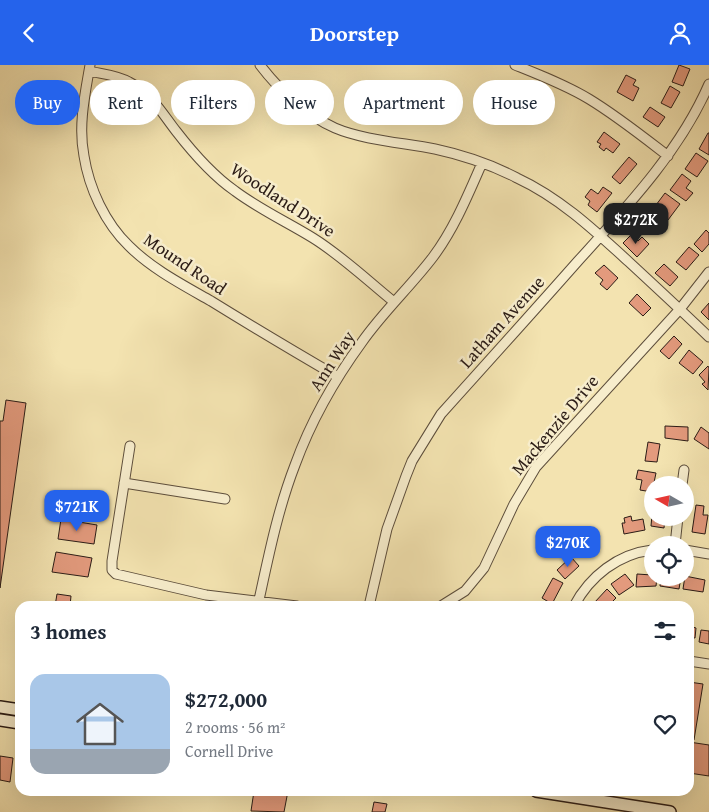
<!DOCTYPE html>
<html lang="en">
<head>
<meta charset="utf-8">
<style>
	:root { --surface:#fff; --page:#f2f2f3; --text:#1f2937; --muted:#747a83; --line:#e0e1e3; --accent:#2563eb }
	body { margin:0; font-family:"Gentium Book Plus",serif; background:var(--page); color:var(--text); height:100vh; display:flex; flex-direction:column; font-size:19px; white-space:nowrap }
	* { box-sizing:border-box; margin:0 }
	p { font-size:16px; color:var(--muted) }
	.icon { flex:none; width:28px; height:28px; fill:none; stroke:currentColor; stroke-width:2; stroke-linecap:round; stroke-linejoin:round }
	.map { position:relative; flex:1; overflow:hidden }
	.sheet { position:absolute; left:15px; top:536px; width:679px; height:195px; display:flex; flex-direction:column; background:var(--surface); border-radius:15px; box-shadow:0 5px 20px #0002 }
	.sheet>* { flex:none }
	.top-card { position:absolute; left:15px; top:15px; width:680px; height:45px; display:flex; gap:10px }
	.needle { width:32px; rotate:279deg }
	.tools { position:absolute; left:644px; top:411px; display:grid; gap:10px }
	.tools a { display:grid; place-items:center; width:50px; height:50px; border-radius:50%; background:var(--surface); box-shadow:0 5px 20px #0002; font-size:25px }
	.price { position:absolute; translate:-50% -42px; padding:0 11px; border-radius:10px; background:var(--accent); color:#fff; font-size:16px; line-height:32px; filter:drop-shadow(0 1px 2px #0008) }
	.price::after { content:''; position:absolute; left:50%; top:30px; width:15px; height:11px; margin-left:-8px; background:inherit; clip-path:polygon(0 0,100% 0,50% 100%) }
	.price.on { background:#222; color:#fff }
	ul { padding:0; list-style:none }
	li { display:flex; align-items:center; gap:15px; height:125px; padding:0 15px }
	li+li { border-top:1px solid var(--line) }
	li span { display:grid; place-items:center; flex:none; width:140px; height:100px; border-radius:15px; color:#555 }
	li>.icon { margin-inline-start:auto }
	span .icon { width:60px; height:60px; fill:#fffc; stroke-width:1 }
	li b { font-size:21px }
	h2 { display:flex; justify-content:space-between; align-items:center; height:60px; padding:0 15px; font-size:21px }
	.tag { padding:0 18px; border-radius:22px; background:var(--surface); box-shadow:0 5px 20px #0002; font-size:18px; line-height:45px }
	.tag.on { background:var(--accent); color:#fff }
	header { display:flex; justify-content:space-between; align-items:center; height:65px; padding:0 15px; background:var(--accent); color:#fff; font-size:22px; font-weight:800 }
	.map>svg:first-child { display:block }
	.building { fill:#e39a7d; stroke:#2b1c16 }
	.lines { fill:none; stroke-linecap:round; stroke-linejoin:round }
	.street-casing { stroke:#5d4e3c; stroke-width:11 }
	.secondary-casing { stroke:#2b1c16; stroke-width:14 }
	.street { stroke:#f7edcc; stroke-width:9 }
	.secondary { stroke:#f7edcc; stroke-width:11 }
	.labels { text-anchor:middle; stroke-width:5; stroke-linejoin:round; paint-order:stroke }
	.street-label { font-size:18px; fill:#2b1c16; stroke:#f7edcc }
</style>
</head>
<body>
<header><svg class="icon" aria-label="back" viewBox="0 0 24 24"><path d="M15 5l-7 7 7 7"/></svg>Doorstep<svg class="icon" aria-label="person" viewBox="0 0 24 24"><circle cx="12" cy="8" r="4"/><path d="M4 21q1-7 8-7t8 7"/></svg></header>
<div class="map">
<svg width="709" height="747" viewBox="0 0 709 747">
	<rect width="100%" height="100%" fill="#f3e3b0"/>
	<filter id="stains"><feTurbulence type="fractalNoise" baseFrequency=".004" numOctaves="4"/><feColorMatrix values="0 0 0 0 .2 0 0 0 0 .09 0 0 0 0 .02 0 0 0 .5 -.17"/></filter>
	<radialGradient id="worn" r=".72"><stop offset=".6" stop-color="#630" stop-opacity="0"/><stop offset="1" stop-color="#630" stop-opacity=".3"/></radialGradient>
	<path class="building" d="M679 0 690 4 683 21 672 17Z
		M626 10 636 15 633 20 639 23 633 36 617 27Z
		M670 21 680 27 671 43 661 38Z
		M650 42 665 52 658 62 643 52Z
		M604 67 620 79 613 88 606 83 604 86 599 82 601 79 597 77Z
		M708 68H709V90L699 84Z
		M696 88 708 96 697 112 685 104Z
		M629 92 637 99 620 119 612 112Z
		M682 109 691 116 686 123 693 128 686 136 670 125Z
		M603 122 612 128 597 147 588 140 590 136 585 132 591 124 598 129Z
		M665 128 680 139 668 155 653 144Z
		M651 147 660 155 647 169 638 162Z
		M706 165 709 168V179L702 187 694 179Z
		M632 169 638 176 642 172 649 179 637 192 623 178Z
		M689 182 699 190 686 205 676 197Z
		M664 199 678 212 670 221 655 208Z
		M604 200 618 213 607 225 600 219 603 215 595 208Z
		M637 229 651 243 643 251 629 238Z
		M709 238V255L701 247Z
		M674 271 682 279 669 294 660 286Z
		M689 285 703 297 693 309 679 298Z
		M708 301 709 303 708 325 702 319 705 317 699 310Z
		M6 335 26 338 0 523V356H3Z
		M665 361 688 362V376L665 373Z
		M701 362 709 368V384L694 374Z
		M648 377 660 379 657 397 645 396Z
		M638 405 656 408 652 427 640 425 642 415 636 414Z
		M696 440 704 441 703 450H708L705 469 692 467Z
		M652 450V452H665L664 463 651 461Z
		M631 451 632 456 643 454 645 465 624 469 622 458H625L624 453Z
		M61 454 97 460 94 479 58 474Z
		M585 462 588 468 591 466 598 477 578 490 570 479 580 473 577 468Z
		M56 487 92 493 88 512 52 507Z
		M571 492 579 501 565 514 557 505Z
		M625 509 634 520 619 530 611 519Z
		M637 509 652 510V512H657L656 521 636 522Z
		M685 511 705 515 703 527 683 524Z
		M661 512H681L679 524 660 521Z
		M553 513 563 518 552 539 542 533Z
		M607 524 616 533 608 541H597L594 538Z
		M57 529 71 531 70 541H55Z
		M689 561 696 563 695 573 689 572Z
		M701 565 709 566V579L699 577Z
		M689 617 703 619 694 675 689 674Z
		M689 677 709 680V711L689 708Z
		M0 691 13 693 10 717 0 715Z
		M254 726H288L284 747 251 746Z
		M374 737 387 739 385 747H372Z"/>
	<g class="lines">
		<g class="street-casing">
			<path id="street" d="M90 0C85 29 78 61 84 91 89 123 105 158 129 181 152 204 183 220 211 236 253 262 295 287 338 312
				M260 0C279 25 306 50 335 63 363 75 405 78 435 84 463 90 492 100 517 113 560 133 594 165 629 197 656 222 683 247 709 272
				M515 0C540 10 566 20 589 34 617 51 642 71 668 91
				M89 6C102 9 117 10 129 17 151 28 162 48 176 66 193 88 212 110 235 126 259 144 287 157 313 173 342 191 368 216 394 237
				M130 381 112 496V505L116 509 206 530 297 541
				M124 418 225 434
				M682 420 684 405
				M675 480 678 452
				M685 485 709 489
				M259 535C269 489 278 444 295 400 311 356 335 314 362 277 383 247 411 221 433 192 454 164 468 130 482 98
				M369 541 387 464 406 411 412 396 441 349C487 298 533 247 578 196 627 142 680 86 709 19
				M441 541 465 526 484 503 514 439 536 402 680 244 709 207
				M574 541C590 511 618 489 652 485
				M689 596 709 599"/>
		</g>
		<g class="secondary-casing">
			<path id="secondary" d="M0 642 20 645
				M0 655 20 658
				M536 726 670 747"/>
		</g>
		<use href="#street" class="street"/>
		<use href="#secondary" class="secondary"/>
	</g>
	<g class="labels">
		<g class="street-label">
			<text transform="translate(283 135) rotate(33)" y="6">Woodland Drive</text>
			<text transform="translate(185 199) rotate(34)" y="6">Mound Road</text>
			<text transform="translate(502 257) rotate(-48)" y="6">Latham Avenue</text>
			<text transform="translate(332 296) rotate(-57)" y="6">Ann Way</text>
			<text transform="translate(555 360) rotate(-50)" y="6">Mackenzie Drive</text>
		</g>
	</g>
	<rect width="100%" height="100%" filter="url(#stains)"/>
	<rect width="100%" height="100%" fill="url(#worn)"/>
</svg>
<div class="tools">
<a><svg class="needle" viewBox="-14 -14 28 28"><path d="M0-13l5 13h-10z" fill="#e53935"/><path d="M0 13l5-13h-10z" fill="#747a83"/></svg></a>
<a><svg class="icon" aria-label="locate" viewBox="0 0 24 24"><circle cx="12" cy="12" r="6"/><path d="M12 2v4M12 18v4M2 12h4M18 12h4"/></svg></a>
</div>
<b class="price on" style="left:636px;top:180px">$272K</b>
<b class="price" style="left:77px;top:467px">$721K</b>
<b class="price" style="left:568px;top:503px">$270K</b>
<div class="top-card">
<a class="tag on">Buy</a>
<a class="tag">Rent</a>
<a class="tag">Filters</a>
<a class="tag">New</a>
<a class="tag">Apartment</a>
<a class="tag">House</a>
</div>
<section class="sheet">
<h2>3 homes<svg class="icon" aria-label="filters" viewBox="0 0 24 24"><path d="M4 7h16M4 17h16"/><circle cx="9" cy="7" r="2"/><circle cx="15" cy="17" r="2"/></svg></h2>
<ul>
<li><span style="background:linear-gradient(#a9c7e8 75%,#9aa5b1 0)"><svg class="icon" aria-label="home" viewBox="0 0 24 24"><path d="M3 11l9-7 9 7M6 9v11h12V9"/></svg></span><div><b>$272,000</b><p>2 rooms · 56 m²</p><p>Cornell Drive</p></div><svg class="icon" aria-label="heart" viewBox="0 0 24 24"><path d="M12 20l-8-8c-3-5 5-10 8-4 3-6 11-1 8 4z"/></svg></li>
</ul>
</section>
</div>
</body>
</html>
